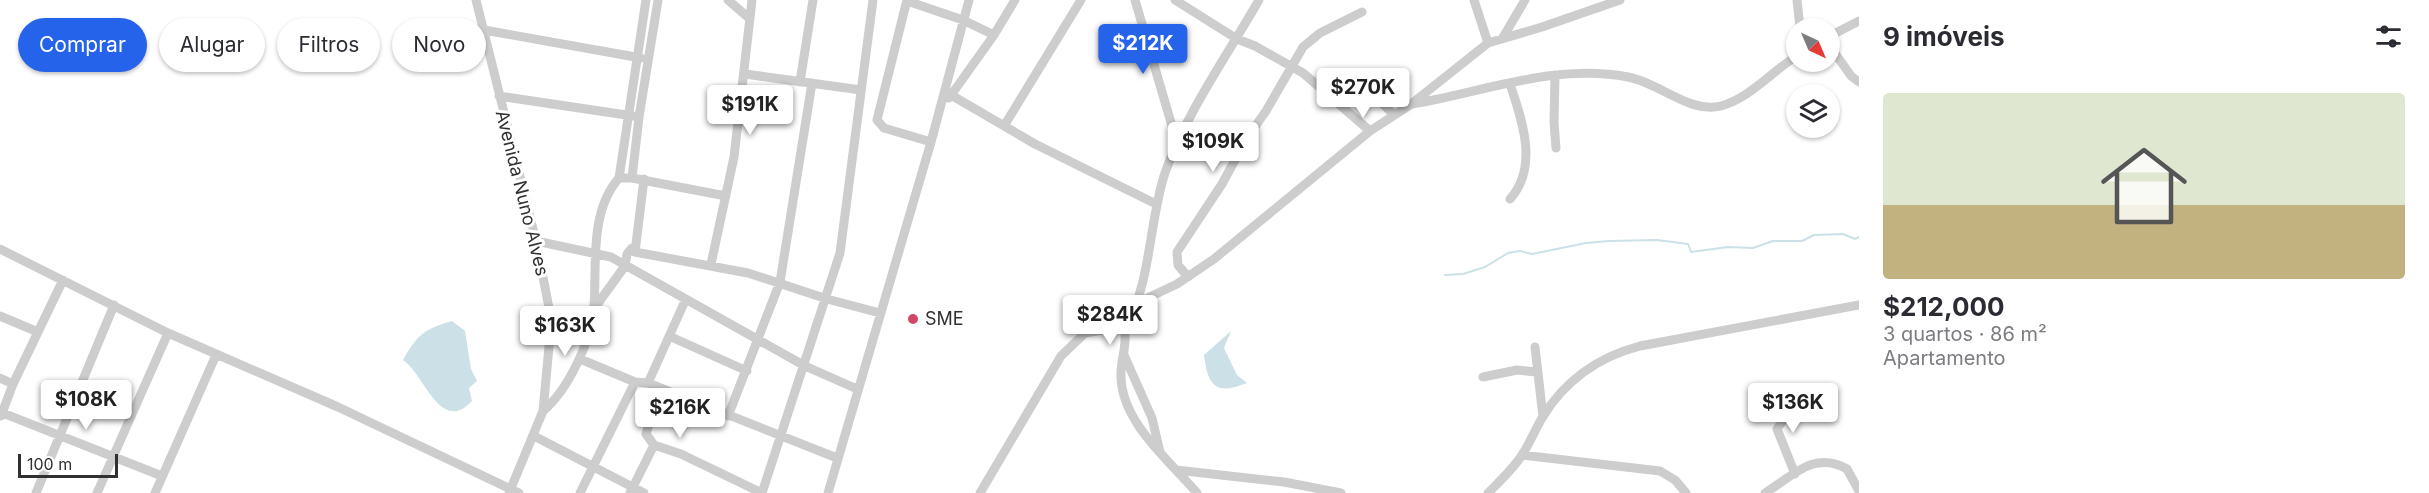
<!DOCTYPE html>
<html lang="pt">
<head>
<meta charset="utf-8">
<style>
	:root { --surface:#fff; --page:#f2f2f3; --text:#2b2b33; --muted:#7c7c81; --accent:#2563eb }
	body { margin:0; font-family:Inter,sans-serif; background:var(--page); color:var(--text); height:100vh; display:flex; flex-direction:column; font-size:22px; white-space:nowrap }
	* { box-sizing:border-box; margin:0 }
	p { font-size:20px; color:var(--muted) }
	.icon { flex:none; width:33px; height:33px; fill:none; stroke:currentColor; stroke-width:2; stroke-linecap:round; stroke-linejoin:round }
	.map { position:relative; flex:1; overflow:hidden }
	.panel { display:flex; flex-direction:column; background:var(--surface); width:570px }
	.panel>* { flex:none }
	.hud { position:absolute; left:18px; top:18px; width:570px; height:54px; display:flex; gap:12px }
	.needle { width:39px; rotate:136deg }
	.buttons { position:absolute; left:1786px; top:18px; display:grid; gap:12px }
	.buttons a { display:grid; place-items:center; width:54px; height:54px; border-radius:50%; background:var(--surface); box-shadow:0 2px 4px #0004; font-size:30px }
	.scale { position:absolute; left:18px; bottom:15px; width:100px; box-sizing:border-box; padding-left:6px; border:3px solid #303030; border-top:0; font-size:16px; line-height:21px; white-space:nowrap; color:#303030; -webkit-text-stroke:4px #fff; paint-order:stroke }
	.price { position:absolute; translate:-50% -51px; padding:0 14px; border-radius:6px; background:#fff; color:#222; font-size:20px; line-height:39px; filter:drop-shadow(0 2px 3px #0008) }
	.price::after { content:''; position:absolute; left:50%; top:36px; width:18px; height:14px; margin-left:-9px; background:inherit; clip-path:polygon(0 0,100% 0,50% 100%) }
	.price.active { background:var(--accent); color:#fff }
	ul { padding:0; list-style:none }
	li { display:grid; align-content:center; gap:12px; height:318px; padding:0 24px }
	li span { display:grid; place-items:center; height:186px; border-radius:6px; color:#555 }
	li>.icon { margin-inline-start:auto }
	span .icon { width:108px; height:108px; fill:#fffc; stroke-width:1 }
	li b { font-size:26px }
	h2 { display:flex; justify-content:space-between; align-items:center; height:72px; padding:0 24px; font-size:26px }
	.chip { padding:0 21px; border-radius:27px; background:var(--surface); box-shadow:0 2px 4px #0004; font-size:21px; line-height:54px }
	.chip.active { background:var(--accent); color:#fff }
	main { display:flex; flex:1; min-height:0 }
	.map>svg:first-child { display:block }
	.water { fill:#cbe1e7 }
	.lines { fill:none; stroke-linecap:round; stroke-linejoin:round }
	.stream { stroke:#cbe1e7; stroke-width:2 }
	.minor { stroke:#cdcdcd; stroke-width:9 }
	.poi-dot { fill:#d24667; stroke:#fff; stroke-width:2 }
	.labels { text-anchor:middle; stroke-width:6; stroke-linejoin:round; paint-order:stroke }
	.street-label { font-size:18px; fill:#303030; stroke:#fff }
	.poi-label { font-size:18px; fill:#303030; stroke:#fff; text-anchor:start }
</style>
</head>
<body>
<main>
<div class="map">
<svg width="1859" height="493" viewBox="0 0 1859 493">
	<rect width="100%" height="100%" fill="#fff"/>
	<path class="water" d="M452 321 465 331 471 369 477 381 469 388 472 401C440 435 425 375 403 360 417 335 424 329 452 321Z
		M1231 331 1224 348 1237 375 1247 383C1217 395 1208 388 1204 355Z"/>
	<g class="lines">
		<path class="stream" d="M1445 275 1463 274 1485 267 1508 253 1520 251 1532 254 1586 243 1609 241 1657 240 1688 244 1691 252 1728 247 1753 248 1773 241H1802L1814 235 1843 234 1855 239 1859 237"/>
		<path class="minor" d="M476 0 536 241 549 308 550 336 543 411 509 493
			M728 0 749 18
			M907 0 877 120 884 128 931 142
			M1135 0 1177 143
			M1175 0 1237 39 1255 46 1303 73 1370 131
			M1474 0 1488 43
			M1797 0 1800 28
			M907 1 963 20 994 35
			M484 30 641 58
			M1830 36 1859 21
			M1502 39 1525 0
			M1830 46 1851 76 1859 82
			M745 74 861 90
			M1555 75 1554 122 1556 148
			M800 82 813 0
			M1510 84C1522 120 1539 167 1510 199
			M1353 86 1382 103 1394 115
			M951 95 1035 144 1156 204
			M499 96 633 116
			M949 98 994 35 1015 0
			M1412 104C1483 92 1555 63 1628 77 1660 83 1690 114 1721 106 1750 98 1772 71 1797 56
			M1004 126 1081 0
			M619 178 646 0
			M632 178 639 117 658 0
			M536 241 611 257 805 366 857 389
			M0 249 168 333 338 407 519 493
			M635 252 644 179
			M711 264 734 157 752 0
			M1188 277 1178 265 1177 252 1222 184 1247 138 1266 111 1303 47 1320 33 1362 12
			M1139 302 1177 284 1214 259 1370 131 1410 105 1488 43 1542 27 1620 0
			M596 306 625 266 627 254 632 248 635 252 748 273 827 299 880 313
			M0 316 38 332
			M1127 322C1150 288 1150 216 1165 173 1185 115 1228 54 1259 0
			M1125 335C1126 350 1120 363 1121 377 1122 423 1170 461 1197 493
			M669 336 747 371
			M1535 347 1543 417
			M1124 355 1152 418 1160 452
			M580 359 635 382 648 383 837 458
			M1483 377 1517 370 1536 372
			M0 378 13 384
			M648 383 685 301
			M543 411C569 389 592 339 594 306 597 265 589 212 619 178H632L726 196
			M0 412 162 476
			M1 416 13 384 63 280
			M728 416 780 282 812 83
			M534 436 644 493
			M654 445 646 434 653 411 664 392
			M1522 455 1660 471 1675 480 1686 493
			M1176 470 1284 482 1341 493
			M1795 474 1777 429 1801 395
			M36 493 114 305
			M97 493 168 333
			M155 493 216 355
			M580 493 635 382
			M630 493 654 445 681 454 762 493
			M762 493 840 253 873 0
			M828 493 931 142 969 0
			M980 493 1061 356 1085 333 1113 328
			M1488 493C1500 481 1513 469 1522 455 1530 443 1535 430 1542 418 1565 380 1598 357 1640 346L1859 305
			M1765 493C1793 476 1814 450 1847 469L1859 491"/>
	</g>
	<circle class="poi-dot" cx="913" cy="319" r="6"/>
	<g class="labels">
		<g class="street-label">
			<text transform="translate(522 193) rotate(76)" y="6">Avenida Nuno Alves</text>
		</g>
		<g class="poi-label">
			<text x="925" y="325">SME</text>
		</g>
	</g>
</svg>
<div class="buttons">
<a><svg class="needle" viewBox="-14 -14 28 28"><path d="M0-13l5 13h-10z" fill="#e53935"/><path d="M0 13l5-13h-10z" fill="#7c7c81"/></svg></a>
<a><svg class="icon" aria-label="layers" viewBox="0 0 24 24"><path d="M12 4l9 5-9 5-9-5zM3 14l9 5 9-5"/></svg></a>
</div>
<div class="scale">100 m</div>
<b class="price active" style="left:1143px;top:75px">$212K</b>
<b class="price" style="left:1363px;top:119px">$270K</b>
<b class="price" style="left:750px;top:136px">$191K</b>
<b class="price" style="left:1213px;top:173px">$109K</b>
<b class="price" style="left:1110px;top:346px">$284K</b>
<b class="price" style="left:565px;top:357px">$163K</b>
<b class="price" style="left:86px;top:431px">$108K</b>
<b class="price" style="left:1793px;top:434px">$136K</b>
<b class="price" style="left:680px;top:439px">$216K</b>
<div class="hud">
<a class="chip active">Comprar</a>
<a class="chip">Alugar</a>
<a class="chip">Filtros</a>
<a class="chip">Novo</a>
</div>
</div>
<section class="panel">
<h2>9 imóveis<svg class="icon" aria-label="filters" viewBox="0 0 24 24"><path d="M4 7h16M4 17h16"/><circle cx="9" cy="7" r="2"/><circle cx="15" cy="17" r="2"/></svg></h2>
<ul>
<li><span style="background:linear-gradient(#dfe7d0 60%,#c2b280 0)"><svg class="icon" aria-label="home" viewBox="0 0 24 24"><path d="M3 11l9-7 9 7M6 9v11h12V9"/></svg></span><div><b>$212,000</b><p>3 quartos · 86 m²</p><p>Apartamento</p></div></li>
</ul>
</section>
</main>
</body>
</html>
